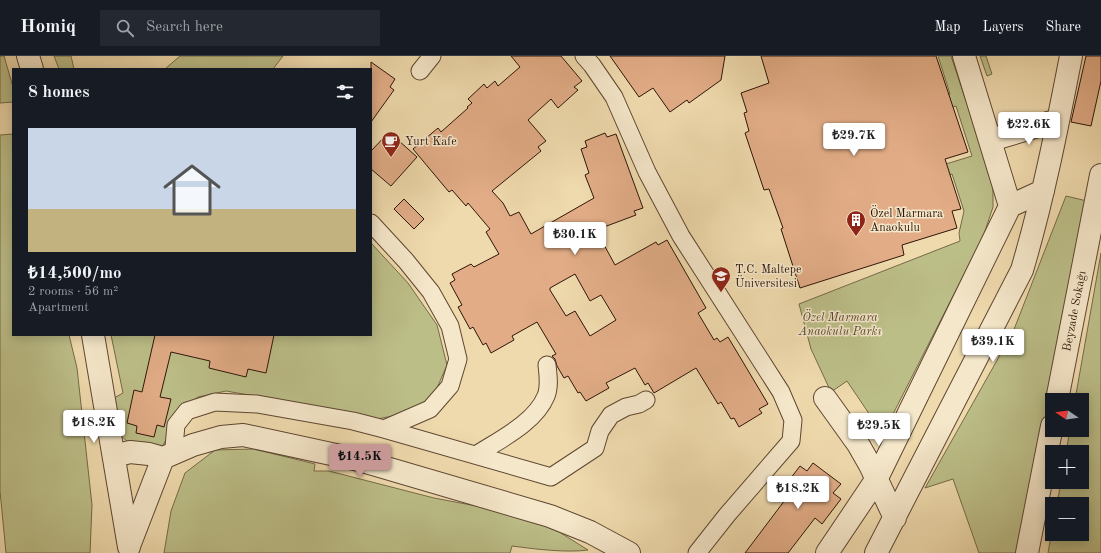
<!DOCTYPE html>
<html lang="en">
<head>
<meta charset="utf-8">
<style>
	:root { --surface:#171b24; --page:#242831; --text:#f1f3f6; --muted:#9ea1a6; --line:#363941; --accent:#c59692 }
	body { margin:0; font-family:"Old Standard TT",serif; background:var(--page); color:var(--text); height:100vh; display:flex; flex-direction:column; font-size:15px; white-space:nowrap }
	* { box-sizing:border-box; margin:0 }
	p { font-size:13px; color:var(--muted) }
	.icon { flex:none; width:22px; height:22px; fill:none; stroke:currentColor; stroke-width:2; stroke-linecap:round; stroke-linejoin:round }
	.map { position:relative; flex:1; overflow:hidden }
	.panel { position:absolute; left:12px; top:12px; width:360px; height:268px; display:flex; flex-direction:column; background:var(--surface); border-radius:0px; box-shadow:0 2px 10px #0003 }
	.panel>* { flex:none }
	.needle { width:26px; rotate:283deg }
	.buttons { position:absolute; left:1045px; top:337px; display:grid; gap:8px }
	.buttons a { display:grid; place-items:center; width:44px; height:44px; border-radius:0px; background:var(--surface); box-shadow:0 2px 10px #0003; font-size:20px }
	.price { position:absolute; translate:-50% -34px; padding:0 9px; border-radius:4px; background:#fff; color:#222; font-size:13px; line-height:26px; filter:drop-shadow(0 1px 2px #0008) }
	.price::after { content:''; position:absolute; left:50%; top:24px; width:12px; height:9px; margin-left:-6px; background:inherit; clip-path:polygon(0 0,100% 0,50% 100%) }
	.price.current { background:var(--accent); color:#111 }
	ul { padding:0; list-style:none }
	li { display:grid; align-content:center; gap:8px; height:212px; padding:0 16px }
	li span { display:grid; place-items:center; height:124px; border-radius:0px; color:#555 }
	li>.icon { margin-inline-start:auto }
	span .icon { width:72px; height:72px; fill:#fffc; stroke-width:1 }
	li b { font-size:17px }
	h2 { display:flex; justify-content:space-between; align-items:center; height:48px; padding:0 16px; font-size:17px }
	header { display:flex; align-items:center; gap:24px; box-sizing:border-box; height:56px; padding:0 20px; background:var(--surface); border-bottom:1px solid var(--line) }
	header strong { font-size:19px }
	nav { display:flex; gap:22px; margin-inline-start:auto; font-size:14px }
	.search { width:280px; height:36px; background:var(--page); display:flex; align-items:center; gap:10px; box-sizing:border-box; padding:0 14px; border-radius:0px; color:var(--muted); font-size:15px }
	.map>svg:first-child { display:block }
	.green { fill:#bcbe88; stroke:#756a48 }
	.building { fill:#e1ac86; stroke:#2e1508; fill-rule:evenodd }
	.lines { fill:none; stroke-linecap:round; stroke-linejoin:round }
	.pedestrian-casing { stroke:#5e4631; stroke-width:19 }
	.minor-casing { stroke:#5e4631; stroke-width:24 }
	.pedestrian { stroke:#f5e7ca; stroke-width:17 }
	.minor { stroke:#f5e7ca; stroke-width:22 }
	.labels { text-anchor:middle; stroke-width:3; stroke-linejoin:round; paint-order:stroke }
	.poi-label { font-size:12px; fill:#2e1508; stroke:#f5e7ca; text-anchor:start }
	.street-label { font-size:12px; fill:#2e1508; stroke:#f5e7ca }
	.park-label { font-size:12px; font-style:italic; fill:#59482e; stroke:#f5e7ca }
</style>
</head>
<body>
<header>
<strong>Homiq</strong>
<div class="search"><svg class="icon" aria-label="search" viewBox="0 0 24 24"><circle cx="10" cy="10" r="6"/><path d="M15 15l6 6"/></svg>Search here</div>
<nav><a>Map</a><a>Layers</a><a>Share</a></nav>
</header>
<div class="map">
<svg width="1101" height="497" viewBox="0 0 1101 497">
	<rect width="100%" height="100%" fill="#efdaad"/>
	<filter id="stains"><feTurbulence type="fractalNoise" baseFrequency=".005" numOctaves="4"/><feColorMatrix values="0 0 0 0 .2 0 0 0 0 .09 0 0 0 0 .02 0 0 0 .5 -.17"/></filter>
	<radialGradient id="worn" r=".72"><stop offset=".6" stop-color="#630" stop-opacity="0"/><stop offset="1" stop-color="#630" stop-opacity=".3"/></radialGradient>
	<path class="green" d="M0 0H4L13 31V46L0 47Z
		M54 0H71L74 13H59Z
		M180 0H283L273 13H165Z
		M938 0H951L993 126V151L983 181 892 360 876 368 847 325 831 336 811 293 799 248 960 185 959 177 964 155 952 118 847 150 835 142 972 100 956 50 831 89 828 79 950 38Z
		M980 0H986L992 18 987 20Z
		M13 78V279H69L77 312 92 449 90 497H6L0 435V79Z
		M1066 140 1087 145 1079 195 1020 497H979L953 423 925 432 1013 276Z
		M371 187 408 227 437 269 447 309 434 339 408 357 372 364 277 344 226 335 198 341 173 359 168 379 163 390C143 395 136 393 121 380L114 342 123 337 111 279H371Z
		M1101 197V497H1048L1052 475V478H1082V448H1057L1061 426H1082V396H1066L1070 374H1082V344H1075Z
		M254 393 315 408 314 415H329L434 442 503 455 553 472 588 494C567 497 534 493 512 490L510 497H164L171 455 185 417 215 394Z"/>
	<path class="building" d="M511 0H561L582 25 574 31 578 34 558 52 551 43 528 64 546 85 538 91 541 95 492 135 503 147 510 160 519 156 531 178 594 142 585 119 589 117 581 93 587 91 585 85 605 77 607 81 616 78 643 152 634 155 636 159 596 174 615 209 656 186 658 189 667 184 706 252 698 257 714 284 717 282 720 286 728 281 768 348 759 353 762 357 739 371 734 362 731 363 721 346 718 348 696 312 654 337 648 327 645 329 635 312 606 327 609 332 586 345 580 336 578 337 568 320 564 322 557 310 555 303 552 300 556 298 537 266 512 280 514 284 491 297 486 287 483 289 473 271 470 273 458 251 462 249 450 227 455 224 452 218 471 208 474 211 499 198 486 176 490 173 468 147 466 150 452 134 449 136 413 93 438 72 441 76 468 52 467 51 472 47 468 43 484 28 487 32 495 25 498 30 520 11ZM575 218 590 245 601 239 616 264 590 280 575 255 566 260 550 234V232Z
		M610 0H725L721 24 689 47 687 44 670 56 653 32 639 41Z
		M761 0H936L968 96 945 103 961 153 952 155 957 172 902 189 904 199 800 232 781 173 783 172 769 133 764 134 745 77 749 75 744 57 747 56 741 37 769 27Z
		M1086 0H1101V25L1091 70 1071 66Z
		M371 6 395 23 390 31 394 34 371 66Z
		M389 76 417 101 391 130 371 113V95Z
		M404 143 424 163 414 173 394 153Z
		M155 279H274L266 317 248 313 246 321 209 312 210 305 171 296 160 341 171 343 164 371 157 369 154 381 136 377 137 370 127 367 134 334 142 336Z
		M813 407 841 428 833 437 841 443 822 468 815 462 788 497H745L788 440 781 435 800 410 807 415Z"/>
	<g class="lines">
		<g class="pedestrian-casing">
			<path id="pedestrian" d="M584 0 592 9 614 41 647 116 681 180 781 336 793 364 791 385 727 459 697 497
				M420 15 432 0
				M371 167 406 205 431 236 450 270 458 303 450 330 430 353 384 373
				M175 397 174 391 176 369 187 355 215 346 257 348 353 365 384 373 551 421 595 392 600 375 611 359 626 351 639 348 646 344
				M476 399C499 384 535 367 546 340 550 330 548 319 547 309"/>
		</g>
		<g class="minor-casing">
			<path id="minor" d="M28 0 32 13
				M964 0 1010 150
				M991 84 1058 64
				M93 279 129 491
				M825 342 858 388 870 409 895 462
				M1057 344 1101 119
				M114 400 130 396 149 398 163 402
				M129 490 163 402 193 389 221 381 243 379 359 404 550 460 590 476 629 497
				M827 497 876 424 1010 150 1043 135
				M876 497 1022 214C1043 143 1057 72 1071 0
				M1027 497 1052 370"/>
		</g>
		<use href="#pedestrian" class="pedestrian"/>
		<use href="#minor" class="minor"/>
	</g>
	<defs>
		<g id="cafe-pin" transform="scale(1)"><path d="M0 17L-7.5 6A9.5 9.5 0 1 1 7.5 6Z" fill="#8f2418" stroke="#f5e7ca"/><path d="M-5.5-4.5H6V0H3Q3 3.5 0 3.5H-2.5Q-5.5 3.5-5.5 0ZM3-3.2v2h1.7v-2ZM-6 4.5H4V6H-6Z" fill="#fff"/></g>
		<g id="building-pin" transform="scale(1)"><path d="M0 17L-7.5 6A9.5 9.5 0 1 1 7.5 6Z" fill="#8f2418" stroke="#f5e7ca"/><path d="M-4-6H4V6H1V3H-1V6H-4ZM-2.5-4.3h1.7v1.8h-1.7ZM.8-4.3h1.7v1.8H.8ZM-2.5-1h1.7V.8h-1.7ZM.8-1h1.7V.8H.8Z" fill="#fff"/></g>
		<g id="university-pin" transform="scale(1)"><path d="M0 17L-7.5 6A9.5 9.5 0 1 1 7.5 6Z" fill="#8f2418" stroke="#f5e7ca"/><path d="M0-5L7-2L0 1L-7-2ZM-4 1L0 2.5L4 1V4Q0 6-4 4Z" fill="#fff"/></g>
	</defs>
	<g fill-rule="evenodd">
		<use href="#cafe-pin" x="391" y="85"/>
		<use href="#building-pin" x="856" y="164"/>
		<use href="#university-pin" x="721" y="220"/>
	</g>
	<g class="labels">
		<g class="poi-label">
			<text x="405" y="89">Yurt Kafe</text>
			<text x="870" y="161">Özel Marmara<tspan x="870" dy="14">Anaokulu</tspan></text>
			<text x="735" y="217">T.C. Maltepe<tspan x="735" dy="14">Üniversitesi</tspan></text>
		</g>
		<g class="street-label">
			<text transform="translate(1074 255) rotate(-79)" y="4">Beyzade Sokağı</text>
		</g>
		<g class="park-label">
			<text x="840" y="265">Özel Marmara<tspan x="840" dy="14">Anaokulu Parkı</tspan></text>
		</g>
	</g>
	<rect width="100%" height="100%" filter="url(#stains)"/>
	<rect width="100%" height="100%" fill="url(#worn)"/>
</svg>
<div class="buttons">
<a><svg class="needle" viewBox="-14 -14 28 28"><path d="M0-13l5 13h-10z" fill="#e53935"/><path d="M0 13l5-13h-10z" fill="#9ea1a6"/></svg></a>
<a>+</a>
<a>−</a>
</div>
<b class="price" style="left:1029px;top:90px">₺22.6K</b>
<b class="price" style="left:854px;top:101px">₺29.7K</b>
<b class="price" style="left:575px;top:200px">₺30.1K</b>
<b class="price" style="left:993px;top:307px">₺39.1K</b>
<b class="price" style="left:94px;top:388px">₺18.2K</b>
<b class="price" style="left:879px;top:391px">₺29.5K</b>
<b class="price current" style="left:360px;top:422px">₺14.5K</b>
<b class="price" style="left:798px;top:454px">₺18.2K</b>
<section class="panel">
<h2>8 homes<svg class="icon" aria-label="filters" viewBox="0 0 24 24"><path d="M4 7h16M4 17h16"/><circle cx="9" cy="7" r="2"/><circle cx="15" cy="17" r="2"/></svg></h2>
<ul>
<li><span style="background:linear-gradient(#c9d6e8 65%,#c2b280 0)"><svg class="icon" aria-label="home" viewBox="0 0 24 24"><path d="M3 11l9-7 9 7M6 9v11h12V9"/></svg></span><div><b>₺14,500/mo</b><p>2 rooms · 56 m²</p><p>Apartment</p></div></li>
</ul>
</section>
</div>
</body>
</html>
